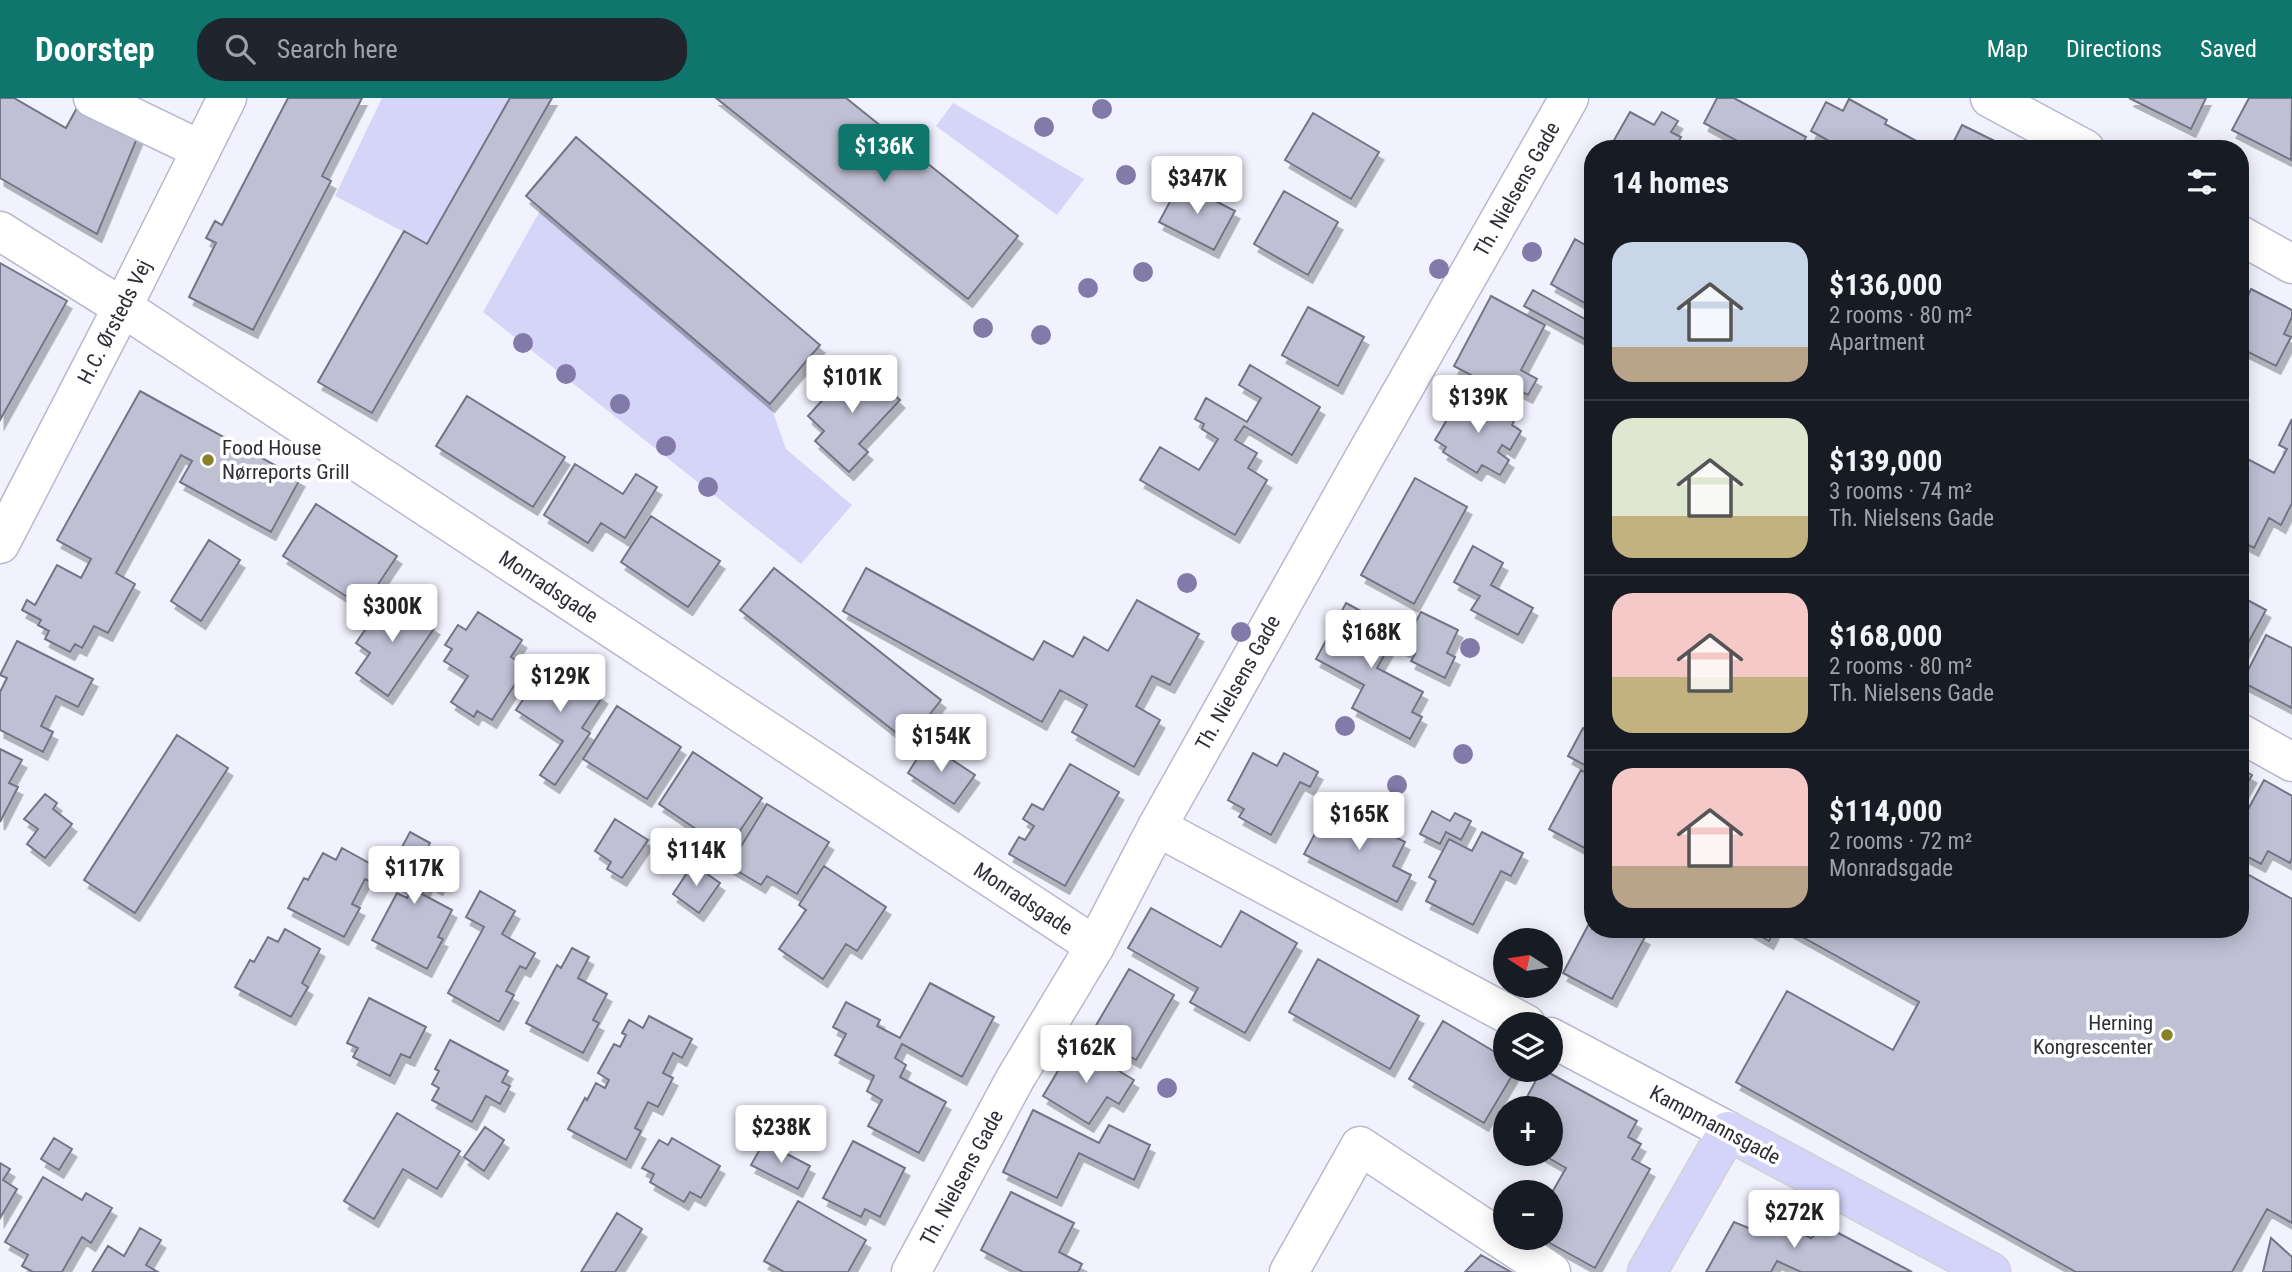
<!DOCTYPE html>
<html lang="en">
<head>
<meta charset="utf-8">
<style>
	:root { --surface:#171b24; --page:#20242c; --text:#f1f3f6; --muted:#9ea1a6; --line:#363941; --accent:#0f766e }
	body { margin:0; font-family:"Roboto Condensed",sans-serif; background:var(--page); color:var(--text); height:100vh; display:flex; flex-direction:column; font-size:26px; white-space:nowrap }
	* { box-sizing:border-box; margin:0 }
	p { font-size:23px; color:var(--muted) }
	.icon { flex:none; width:38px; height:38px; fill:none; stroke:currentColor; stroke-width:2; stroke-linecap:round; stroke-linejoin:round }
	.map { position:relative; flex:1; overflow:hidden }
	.side { position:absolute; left:1584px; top:42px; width:665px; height:798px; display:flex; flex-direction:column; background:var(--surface); border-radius:28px; box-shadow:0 4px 18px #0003 }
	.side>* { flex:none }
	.needle { width:46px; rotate:282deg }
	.controls { position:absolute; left:1493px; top:830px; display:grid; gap:14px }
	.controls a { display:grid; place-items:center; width:70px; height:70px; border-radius:50%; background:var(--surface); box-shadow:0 4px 18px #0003; font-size:35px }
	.price { position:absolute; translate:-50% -60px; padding:0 16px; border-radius:7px; background:#fff; color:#222; font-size:23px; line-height:46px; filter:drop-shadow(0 2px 4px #0008) }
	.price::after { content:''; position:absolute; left:50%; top:42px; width:21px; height:16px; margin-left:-10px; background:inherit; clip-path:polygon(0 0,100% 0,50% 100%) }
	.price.selected { background:var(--accent); color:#fff }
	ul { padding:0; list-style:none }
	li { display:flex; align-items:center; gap:21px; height:175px; padding:0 28px }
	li+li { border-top:2px solid var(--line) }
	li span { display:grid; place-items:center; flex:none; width:196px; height:140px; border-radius:21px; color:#555 }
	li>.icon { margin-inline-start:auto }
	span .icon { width:84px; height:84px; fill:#fffc; stroke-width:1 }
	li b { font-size:30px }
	h2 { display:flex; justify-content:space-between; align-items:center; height:84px; padding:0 28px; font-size:30px }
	header { display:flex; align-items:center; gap:42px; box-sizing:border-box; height:98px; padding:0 35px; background:var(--accent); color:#fff }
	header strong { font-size:33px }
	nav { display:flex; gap:38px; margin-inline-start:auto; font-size:24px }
	.search { width:490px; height:63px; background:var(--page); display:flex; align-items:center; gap:18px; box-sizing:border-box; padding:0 24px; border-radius:28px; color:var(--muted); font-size:26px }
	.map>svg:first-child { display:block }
	.green { fill:#d5d6f7 }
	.building { fill:#bfc0d4; stroke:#737486; stroke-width:2; filter:url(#shadow) }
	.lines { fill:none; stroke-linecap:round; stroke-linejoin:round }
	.minor-casing { stroke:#b9b9cd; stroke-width:41 }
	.major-casing { stroke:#d1d1d3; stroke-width:41 }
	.minor { stroke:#fff; stroke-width:38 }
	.major { stroke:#d4d4fb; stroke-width:38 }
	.tree { fill:#827ba9 }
	.poi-dot { fill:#898128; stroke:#fff; stroke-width:2.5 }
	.labels { text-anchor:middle; stroke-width:7; stroke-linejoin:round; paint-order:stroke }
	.street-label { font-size:21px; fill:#2e2e36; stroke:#fff }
	.poi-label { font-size:21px; fill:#2e2e36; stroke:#fff; text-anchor:start }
</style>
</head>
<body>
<header>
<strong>Doorstep</strong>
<div class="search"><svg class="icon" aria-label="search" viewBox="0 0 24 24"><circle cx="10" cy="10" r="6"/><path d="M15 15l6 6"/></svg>Search here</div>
<nav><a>Map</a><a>Directions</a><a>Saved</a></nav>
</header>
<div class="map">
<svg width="2292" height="1174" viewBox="0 0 2292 1174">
	<defs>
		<filter id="shadow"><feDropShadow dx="4.5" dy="8" stdDeviation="0" flood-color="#0004"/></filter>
	</defs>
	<rect width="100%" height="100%" fill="#f2f2ff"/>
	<path class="green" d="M382 0H510L427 146 335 98Z
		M953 5 1084 81 1057 117 936 28Z
		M541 111 770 306 786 351 852 407 801 466 483 214Z"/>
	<path class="building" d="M0 0H14L66 30 79 6 141 31 97 136 0 80Z
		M288 0H362L322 78 331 83 253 232 189 199 216 145 206 140 215 123 222 127Z
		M510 0H552L372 315 318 284 404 133 427 146Z
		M716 0H846L1018 138 968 201Z
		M1717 0H1734L1806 39 1800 51H1752L1704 25Z
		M2129 0H2206L2191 31Z
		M2249 0H2292L2291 62 2232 32Z
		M1849 1 1887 22 1885 26 1931 51H1828L1831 44 1811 33 1826 4 1843 13Z
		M1630 14 1654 27 1662 14 1678 23 1671 34 1681 39 1675 51H1609Z
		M1313 15 1379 54 1351 101 1285 62Z
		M1962 27 2011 51H1950Z
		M576 39 820 247 770 306 526 98Z
		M1180 85 1235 113 1214 152 1159 124Z
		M1284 93 1338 124 1308 177 1254 146Z
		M1575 141 1592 151V209L1551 186Z
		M0 165 67 203 0 322Z
		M2251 191 2292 212V219L2284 236 2291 239 2276 268 2240 250V214Z
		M1533 192 1592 225V239L1590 244 1524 208Z
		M1491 198 1545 227 1521 272 1537 281 1528 297 1511 288 1506 296 1454 268Z
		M1308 209 1364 239 1338 288 1282 257Z
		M858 263 900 302 859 346 868 354 849 374 815 343 824 333 808 318Z
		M1250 267 1320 309 1292 357 1244 328 1235 342 1257 355 1248 370 1267 382 1235 437 1140 382 1160 349 1199 372 1218 341 1202 331 1204 326 1195 321 1206 300 1247 324 1261 300 1239 287Z
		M140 293 300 381 271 434 180 384 192 363 181 357 116 475 135 486 108 535 94 528 82 550 75 546 70 554 45 541 49 533 38 527 41 522 22 512 27 502 35 507 57 467 81 480 91 461 57 442Z
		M1464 293 1514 323 1512 327 1521 333 1510 352 1502 347 1498 354 1509 362 1500 377 1482 367 1477 375 1443 354 1446 349 1435 342Z
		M467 298 565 359 533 409 436 348Z
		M2292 321V405L2281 427 2269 420 2254 450 2240 443V367L2244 359 2274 375 2287 351 2279 347Z
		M575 366 623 396 636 376 657 389 625 440 601 425 588 445 544 417Z
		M1415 380 1467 409 1414 506 1361 477Z
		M316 406 397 458 363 509 283 458Z
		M651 418 720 463 688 509 621 464Z
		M209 442 240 462 201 523 171 503Z
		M1473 448 1503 465 1491 487 1533 510 1518 537 1471 512 1480 498 1454 484Z
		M774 470 941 602 908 644 740 512Z
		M866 470 1033 562 1044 543 1073 559 1084 539 1108 553 1137 502 1199 536 1170 587 1152 578 1136 608 1160 622 1134 669 1072 634 1087 607 1060 592 1042 624 843 513Z
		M389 497 435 529 388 598 356 575 370 555 356 545Z
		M2240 498 2266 512 2240 560Z
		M1346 505 1398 533 1377 570 1423 594 1412 614 1422 619 1410 641 1352 610 1364 587 1316 561Z
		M478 514 522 542 511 559 526 569 492 622 477 613 474 619 451 604 468 578 444 563 452 551 445 547 458 527 466 532Z
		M1421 514 1458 532 1447 555 1455 559 1445 580 1411 563 1415 556 1398 547 1407 529 1412 531Z
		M2266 537 2292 550V610L2242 584Z
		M17 543 93 581 78 609 56 598 41 628 53 634 43 654 0 632V594L7 580 0 577Z
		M550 562 603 598 582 630 590 635 555 687 540 677 563 643 516 612Z
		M617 608 681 649 647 701 583 661Z
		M1583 630 1592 635V662L1588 669 1568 658Z
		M177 637 228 670 135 815 84 782Z
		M927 645 975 677 954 706 908 675Z
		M0 651 22 662 9 685 18 689 0 724Z
		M693 654 762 700 727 752 659 706Z
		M1253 655 1277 668 1284 655 1318 674 1310 689 1300 684 1271 737 1239 719 1244 711 1228 702Z
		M1070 666 1119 694 1065 788 1009 756 1019 739 1025 742 1034 728 1023 721 1032 706 1043 712Z
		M2240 670 2252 677 2240 699Z
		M1581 672 1592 679V754L1549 731Z
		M2264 682 2292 698V760L2290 765 2268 753 2261 766 2240 755V748L2245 740 2240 737V726Z
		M45 696 57 705 53 711 72 726 45 760 27 746 38 731 24 721Z
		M767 706 829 744 797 796 767 778 761 787 729 768Z
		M1331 706 1405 744 1393 768 1411 777 1397 804 1304 756Z
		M1432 713 1450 723 1455 715 1471 723 1461 742 1446 734 1440 746 1420 736Z
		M615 721 648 742 622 780 607 771 611 764 595 753Z
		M410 734 430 745 424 757 447 770 438 789 429 784 422 796 452 812 438 839 443 841 427 871 372 842 397 795 407 800 411 793 386 779Z
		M1482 734 1523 755 1511 778 1501 773 1473 827 1426 803 1436 783 1429 779 1449 741 1472 753Z
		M342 750 378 770 371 784 365 781 352 806 360 810 344 839 288 810 304 780 308 782 323 755 336 762Z
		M693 766 720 785 699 815 673 796Z
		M824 768 886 809 857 853 846 846 823 881 779 851 806 812 799 807Z
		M2240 772 2292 801V1125L2267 1111 2232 1174H2076L1736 984 1787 893 1893 952 1919 904 1788 831H2240Z
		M480 793 515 813 502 836 535 855 526 871 520 868 506 893 514 897 499 924 448 895 484 829 466 819Z
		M1151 810 1221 849 1241 813 1297 845 1245 935 1190 904 1198 890 1128 850Z
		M1592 820V831H1630L1645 839 1612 901 1563 875Z
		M285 831 320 851 302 885 308 889 291 919 235 889 250 862 254 864 268 839 278 844Z
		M1748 831H1775L1769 843Z
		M572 850 589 859 578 880 607 896 593 922 599 925 583 955 526 925 557 867 561 870Z
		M1318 861 1419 918 1390 971 1289 914Z
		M1129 871 1174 897 1136 962 1091 936Z
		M930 885 994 919 962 979 902 946 895 960 906 967 900 979 946 1004 919 1055 868 1028 882 1002 867 993 874 978 835 957 846 936 833 929 846 904 880 922 877 928 900 940Z
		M369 900 426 929 410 960 401 956 390 978 353 959 358 950 347 945Z
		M649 918 692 941 682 960 673 955 663 975 673 980 658 1009 648 1004 635 1030 641 1033 626 1062 568 1031 585 1000 587 1002 596 985 605 990 609 982 598 975 614 946 620 949 626 937 622 935 629 922 643 930Z
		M1443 923 1505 960V971H1516L1484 1025 1409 981Z
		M450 942 508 973 502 984 510 988 500 1006 486 998 472 1024 432 1002 439 990 432 986 439 973 435 971Z
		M1074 946 1134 982 1119 1006 1107 999 1089 1026 1043 998Z
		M1542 971 1637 1023 1628 1039 1641 1046 1632 1061 1650 1071 1595 1170 1539 1139H1550V1098L1566 1070 1540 1055H1550V1010H1521Z
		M1033 1012 1099 1045 1109 1027 1150 1047 1134 1082 1079 1055 1057 1100 1003 1074Z
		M397 1015 460 1053 437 1091 403 1071 374 1121 344 1103Z
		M485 1029 504 1042 484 1073 464 1059Z
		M54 1040 72 1051 59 1072 41 1061Z
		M672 1040 720 1068 701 1100 690 1094 684 1104 650 1084 654 1076 642 1070 659 1042 668 1047Z
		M853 1043 905 1070 880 1119 865 1111 861 1119 823 1100Z
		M764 1044 810 1068 798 1091 751 1067Z
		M0 1065 10 1071 3 1082 17 1091 0 1120Z
		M43 1079 82 1102 86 1095 112 1110 91 1145 82 1139 62 1174H33L22 1168 28 1157 5 1144Z
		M1011 1094 1074 1125 1059 1154 1082 1166 1078 1174H1023L981 1152Z
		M798 1103 866 1142 848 1174H784L764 1163Z
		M1764 1110 1793 1124 1794 1132 1811 1140 1827 1129 1912 1174H1801L1777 1163 1771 1174H1706L1734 1124 1751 1131Z
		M617 1115 642 1131 615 1174H581Z
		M140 1130 161 1142 146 1167 158 1174H92L108 1148 124 1158Z
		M2271 1140 2292 1159V1174H2263Z
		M1481 1157 1511 1174H1465Z"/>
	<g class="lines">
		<g class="minor-casing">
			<g id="minor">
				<path d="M93 0 201 52"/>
				<path d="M1990 0 2085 51"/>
				<path id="s1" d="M0 133 136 218 1095 848"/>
				<path d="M2240 137 2292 166"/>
				<path id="s2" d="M0 446 122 210 227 0"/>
				<path d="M2240 635 2292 664"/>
				<path d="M1157 729 1526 926"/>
				<path d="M1550 939 1728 1033"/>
				<path id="s3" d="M911 1174 1015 981 1095 848 1157 729 1364 360 1569 0"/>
				<path d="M1289 1174 1360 1048 1551 1174"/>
			</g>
		</g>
		<g class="major-casing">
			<path id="major" d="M1647 1174 1728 1033 1991 1174"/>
		</g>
		<use href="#minor" class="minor"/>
		<use href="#major" class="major"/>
	</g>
	<g class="tree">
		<circle cx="1102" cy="11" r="10"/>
		<circle cx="1044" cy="29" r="10"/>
		<circle cx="1126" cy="77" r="10"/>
		<circle cx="1532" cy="154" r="10"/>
		<circle cx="1439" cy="171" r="10"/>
		<circle cx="1143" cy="174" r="10"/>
		<circle cx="1088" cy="190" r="10"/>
		<circle cx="983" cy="230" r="10"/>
		<circle cx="1041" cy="237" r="10"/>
		<circle cx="523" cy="245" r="10"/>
		<circle cx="566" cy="276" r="10"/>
		<circle cx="620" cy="306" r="10"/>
		<circle cx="666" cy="348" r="10"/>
		<circle cx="708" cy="389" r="10"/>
		<circle cx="1187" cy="485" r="10"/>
		<circle cx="1241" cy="534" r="10"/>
		<circle cx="1470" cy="550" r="10"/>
		<circle cx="1345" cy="628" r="10"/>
		<circle cx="1463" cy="656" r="10"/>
		<circle cx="1397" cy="687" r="10"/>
		<circle cx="1167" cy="990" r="10"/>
	</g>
	<g class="poi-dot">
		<circle cx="208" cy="362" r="7"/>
		<circle cx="2167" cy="937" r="7"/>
	</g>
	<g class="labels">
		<g class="street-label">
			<text dy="7" stroke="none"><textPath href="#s3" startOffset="1241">Th. Nielsens Gade</textPath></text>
			<text dy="7" stroke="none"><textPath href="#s2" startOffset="250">H.C. Ørsteds Vej</textPath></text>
			<text dy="7" stroke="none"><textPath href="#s1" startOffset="654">Monradsgade</textPath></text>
			<text dy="7" stroke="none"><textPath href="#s3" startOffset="674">Th. Nielsens Gade</textPath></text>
			<text dy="7" stroke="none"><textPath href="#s1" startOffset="1222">Monradsgade</textPath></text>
			<text transform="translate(1715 1027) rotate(28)" y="7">Kampmannsgade</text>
			<text dy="7" stroke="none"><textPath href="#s3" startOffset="107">Th. Nielsens Gade</textPath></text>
		</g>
		<g class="poi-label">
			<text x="222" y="357">Food House<tspan x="222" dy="24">Nørreports Grill</tspan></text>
			<text x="2153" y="932" text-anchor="end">Herning<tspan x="2153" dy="24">Kongrescenter</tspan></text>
		</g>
	</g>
</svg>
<div class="controls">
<a><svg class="needle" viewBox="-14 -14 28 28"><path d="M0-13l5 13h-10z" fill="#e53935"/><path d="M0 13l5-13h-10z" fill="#9ea1a6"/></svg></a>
<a><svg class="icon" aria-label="layers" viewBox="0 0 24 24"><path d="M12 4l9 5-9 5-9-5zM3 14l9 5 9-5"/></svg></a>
<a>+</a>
<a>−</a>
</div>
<b class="price selected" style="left:884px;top:86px">$136K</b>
<b class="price" style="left:1197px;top:118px">$347K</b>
<b class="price" style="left:852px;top:317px">$101K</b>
<b class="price" style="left:1478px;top:337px">$139K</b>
<b class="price" style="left:392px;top:546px">$300K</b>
<b class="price" style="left:1371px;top:572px">$168K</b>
<b class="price" style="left:560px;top:616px">$129K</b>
<b class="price" style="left:941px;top:676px">$154K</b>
<b class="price" style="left:1359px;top:754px">$165K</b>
<b class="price" style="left:696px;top:790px">$114K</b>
<b class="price" style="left:414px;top:808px">$117K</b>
<b class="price" style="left:1086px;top:987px">$162K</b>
<b class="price" style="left:781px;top:1067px">$238K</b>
<b class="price" style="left:1794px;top:1152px">$272K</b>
<section class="side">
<h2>14 homes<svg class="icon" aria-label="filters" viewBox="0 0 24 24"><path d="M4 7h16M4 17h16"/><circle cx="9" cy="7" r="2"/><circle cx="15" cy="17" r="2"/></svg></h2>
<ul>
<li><span style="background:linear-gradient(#c9d6e8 75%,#b9a48a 0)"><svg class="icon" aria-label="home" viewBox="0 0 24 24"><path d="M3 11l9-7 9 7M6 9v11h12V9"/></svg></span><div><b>$136,000</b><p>2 rooms · 80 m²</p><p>Apartment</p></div></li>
<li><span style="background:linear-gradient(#dfe7d0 70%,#c2b280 0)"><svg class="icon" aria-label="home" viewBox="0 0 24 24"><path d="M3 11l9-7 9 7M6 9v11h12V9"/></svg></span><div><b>$139,000</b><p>3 rooms · 74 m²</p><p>Th. Nielsens Gade</p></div></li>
<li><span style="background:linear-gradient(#f6c9c9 60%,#c2b280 0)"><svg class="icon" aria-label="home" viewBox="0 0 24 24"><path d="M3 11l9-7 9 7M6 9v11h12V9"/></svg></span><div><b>$168,000</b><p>2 rooms · 80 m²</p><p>Th. Nielsens Gade</p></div></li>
<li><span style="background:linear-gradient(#f6c9c9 70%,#b9a48a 0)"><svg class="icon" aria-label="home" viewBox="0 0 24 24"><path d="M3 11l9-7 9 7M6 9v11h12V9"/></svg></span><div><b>$114,000</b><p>2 rooms · 72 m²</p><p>Monradsgade</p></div></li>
</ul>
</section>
</div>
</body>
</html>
